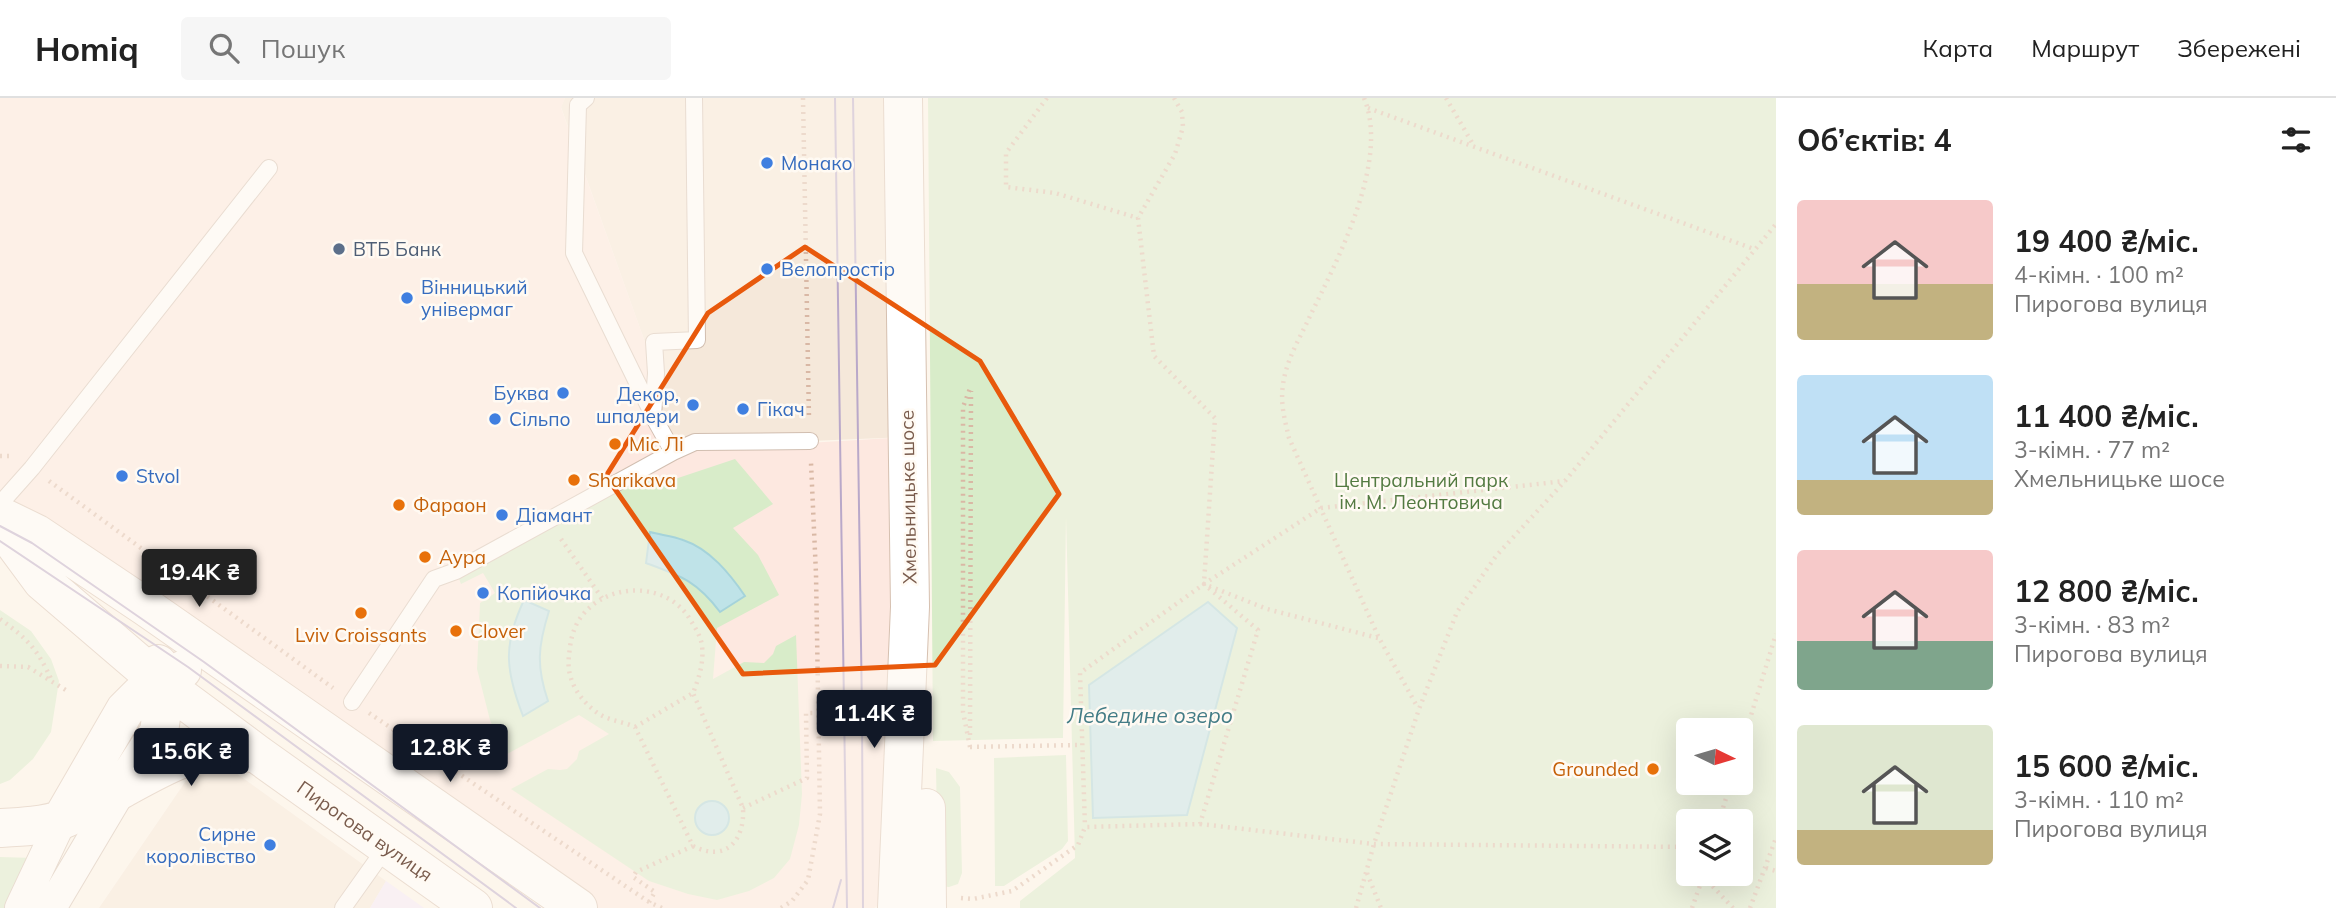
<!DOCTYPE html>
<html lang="uk">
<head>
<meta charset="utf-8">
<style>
	:root { --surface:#fff; --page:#f6f6f6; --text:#222; --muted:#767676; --line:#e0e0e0; --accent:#111827 }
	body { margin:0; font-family:Mulish,sans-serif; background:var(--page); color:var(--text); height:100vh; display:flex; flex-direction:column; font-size:26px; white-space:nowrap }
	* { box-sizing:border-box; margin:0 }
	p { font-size:23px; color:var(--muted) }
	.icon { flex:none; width:38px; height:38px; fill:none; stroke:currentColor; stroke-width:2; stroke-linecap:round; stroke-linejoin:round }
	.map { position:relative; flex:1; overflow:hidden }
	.drawer { display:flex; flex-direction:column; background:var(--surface); width:560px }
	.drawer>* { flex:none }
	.needle { width:46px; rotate:95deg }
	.buttons { position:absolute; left:1676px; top:620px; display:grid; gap:14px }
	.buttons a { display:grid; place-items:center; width:77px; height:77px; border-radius:7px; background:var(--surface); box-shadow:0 7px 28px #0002; font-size:35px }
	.price { position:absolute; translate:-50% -60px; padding:0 16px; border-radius:7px; background:var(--accent); color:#fff; font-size:23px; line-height:46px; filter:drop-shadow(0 2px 4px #0008) }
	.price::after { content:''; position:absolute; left:50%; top:42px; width:21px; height:16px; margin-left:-10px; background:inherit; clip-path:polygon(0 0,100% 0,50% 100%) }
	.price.on { background:#222; color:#fff }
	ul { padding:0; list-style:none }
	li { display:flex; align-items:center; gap:21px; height:175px; padding:0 21px }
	li span { display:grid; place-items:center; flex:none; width:196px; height:140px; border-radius:7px; color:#555 }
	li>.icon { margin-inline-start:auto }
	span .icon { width:84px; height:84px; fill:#fffc; stroke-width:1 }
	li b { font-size:30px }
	h2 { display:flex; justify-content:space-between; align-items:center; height:84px; padding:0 21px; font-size:30px }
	header { display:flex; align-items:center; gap:42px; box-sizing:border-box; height:98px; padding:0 35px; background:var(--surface); border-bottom:2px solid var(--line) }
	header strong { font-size:33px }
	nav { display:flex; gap:38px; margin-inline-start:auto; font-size:24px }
	.search { width:490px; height:63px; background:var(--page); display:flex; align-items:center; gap:18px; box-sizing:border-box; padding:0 24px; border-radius:7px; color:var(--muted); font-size:26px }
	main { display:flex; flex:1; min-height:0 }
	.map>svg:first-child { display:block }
	.residential { fill:#f5e8da }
	.commercial { fill:#fde8e0 }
	.education { fill:#f3e8fa }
	.green { fill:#d8ecc9; fill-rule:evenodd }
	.water { fill:#bfe3e8; stroke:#a5d3da; stroke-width:2 }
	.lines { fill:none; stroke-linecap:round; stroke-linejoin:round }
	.lane-casing { stroke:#d1beb0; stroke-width:18 }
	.street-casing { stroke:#d1beb0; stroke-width:32 }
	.secondary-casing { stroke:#d6c0b0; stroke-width:40 }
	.path { stroke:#d9b8a5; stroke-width:4.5; stroke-dasharray:2 5; stroke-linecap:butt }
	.lane { stroke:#fff; stroke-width:16 }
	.street { stroke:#fff; stroke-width:30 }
	.secondary { stroke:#fff; stroke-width:38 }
	.tram { stroke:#b9a8c9; stroke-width:2 }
	.marked { fill:none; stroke:#e8590c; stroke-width:5; stroke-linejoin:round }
	.shop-dot { fill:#3f7fe0; stroke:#fffaf3; stroke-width:2.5 }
	.service-dot { fill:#5c6f8a; stroke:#fffaf3; stroke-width:2.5 }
	.food-dot { fill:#e8710a; stroke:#fffaf3; stroke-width:2.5 }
	.labels { text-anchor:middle; stroke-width:5; stroke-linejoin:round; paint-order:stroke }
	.shop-label { font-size:19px; fill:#366cbe; stroke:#fffaf3; text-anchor:start }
	.service-label { font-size:19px; fill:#4e5e75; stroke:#fffaf3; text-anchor:start }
	.food-label { font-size:19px; fill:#c56008; stroke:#fffaf3; text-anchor:start }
	.park-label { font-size:19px; fill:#537a41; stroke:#fffaf3 }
	.street-label { font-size:19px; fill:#7a5c4d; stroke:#fffaf3 }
	.water-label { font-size:21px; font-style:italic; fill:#437c86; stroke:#fffaf3 }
</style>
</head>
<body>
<header>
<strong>Homiq</strong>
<div class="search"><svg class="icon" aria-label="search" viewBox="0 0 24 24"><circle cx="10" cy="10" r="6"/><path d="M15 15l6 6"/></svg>Пошук</div>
<nav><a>Карта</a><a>Маршрут</a><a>Збережені</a></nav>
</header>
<main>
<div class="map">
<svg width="1776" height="810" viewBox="0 0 1776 810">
	<rect width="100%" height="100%" fill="#fdf6ec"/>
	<path class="residential" d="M565 0H903L907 339 810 343 673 354 653 318 656 275 561 9Z
		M213 668 236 675 386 783 370 810H99L194 671Z"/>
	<path class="commercial" d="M0 0H565L561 10 656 275 653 318 673 353 907 339 898 797 874 810H578L0 418Z"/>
	<path class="education" d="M386 783 424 810H370Z"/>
	<path class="green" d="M928 0H1776V810H1020V803L1075 760 1066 419 1063 640 933 643ZM1689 632H1741V684H1689ZM1689 723H1741V775H1689Z
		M735 361 773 406 733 430 758 457 779 497 717 530 713 581 744 564 764 565 773 556 776 548 796 537 802 696 799 727 790 761 774 780 749 793 717 802 688 796 649 783 511 691 548 671 560 672 567 671 577 661 579 653 609 636 579 617 505 657 490 622 477 571 480 505 495 495 483 475 461 486 456 473 644 367 657 387ZM671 474 745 498 720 514C704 493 695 485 671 474ZM524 502 548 513C538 548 536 569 548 603L511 532ZM696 716 729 719 728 725 722 734 701 733 697 728Z
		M0 512 31 533 51 561 59 583 51 634 33 661 10 682 0 686Z
		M1066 657 1068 743 1062 751 1004 788H995L994 660Z
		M936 670 949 674 960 689 962 775 958 786 949 789 938 788Z
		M0 759 35 760 9 810H0Z"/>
	<path class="water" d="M650 434C661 437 673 438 683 442 710 451 730 476 745 498L720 514C697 483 681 478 646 465Z
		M524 502 549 513C538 548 536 568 548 603L523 618C505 571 503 547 524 502Z
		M1208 504 1237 530 1187 717 1093 720 1089 587Z
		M695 720a17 17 0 1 1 34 0a17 17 0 1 1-34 0Z"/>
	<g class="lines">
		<g class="lane-casing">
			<path id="lane" d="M586 0 578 7 574 155 652 315
				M673 354 653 318 656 275 654 244 697 242 694 0
				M0 406 32 370 269 70
				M352 604 434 481 456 473 673 354 695 344 810 343
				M343 810 387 748"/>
		</g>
		<g class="street-casing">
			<path id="street" d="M20 810 62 721
				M51 810 121 692"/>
		</g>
		<g class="secondary-casing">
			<path id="secondary" d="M0 418 37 436 146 509 578 810
				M0 426 42 483 160 584 257 656 473 810
				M122 691 159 634 162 612 158 566
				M926 710 927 810
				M62 721 125 612 140 597 182 572
				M0 730C21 729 44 728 64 721 111 702 181 648 231 650 240 651 249 655 257 656
				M897 810 910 509 903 0"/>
		</g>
		<path class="path" d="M803 0 809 321
			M1047 0 1006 55V89L1055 95 1138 120
			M1174 0 1182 14 1183 29 1175 56 1138 120 1154 258 1215 320 1204 485
			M1364 0C1390 62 1338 161 1310 218 1300 240 1286 262 1283 287 1280 305 1285 323 1289 340L1379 540 1418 610
			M1446 0 1474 48
			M1368 10 1754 151
			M0 358H13
			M49 383 333 590
			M561 441 602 500
			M0 521C28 541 38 552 52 583
			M1378 540 1267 511 1204 486 1321 410 1565 383
			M0 568 28 569 69 594
			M369 615 649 804 662 810
			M635 629 693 595C699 580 704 564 702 548 701 539 696 531 691 523 668 482 604 483 579 522 572 533 570 546 569 558 566 580 578 600 595 613 607 623 622 623 635 629L693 748 636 774 633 779 655 794 649 804
			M970 637 971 293
			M970 649 963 614V309L971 288
			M970 649 1081 647
			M1741 650 1776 536
			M743 710 807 680 806 615 871 614
			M1719 723 1731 684
			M1200 726 1374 746 1689 749
			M693 748C726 765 745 742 743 710L693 595
			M1766 770 1776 773
			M1367 775 1381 810
			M1703 778 1733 810
			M961 800 973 801 1012 793 1078 747 1085 729 1200 726 1258 532 1204 486 1080 575 1085 729
			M781 810 792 803 808 782 820 716 816 476 811 365
			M1356 810 1374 746 1419 611 1457 514 1496 458 1565 383 1776 126
			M1692 810 1704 776
			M1750 810 1776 740"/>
		<use href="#lane" class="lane"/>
		<use href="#street" class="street"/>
		<use href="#secondary" class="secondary"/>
		<path class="tram" d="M835 0 847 810
			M853 0 862 614 863 810
			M0 428 32 445 204 564 540 810
			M0 443 188 569 516 810
			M833 810 841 782"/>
	</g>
	<path d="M0 0H1776V810H0ZM805 149 980 263 1059 396 935 567 743 576 606 378 708 215Z" fill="#fdf6ec" fill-opacity=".55" fill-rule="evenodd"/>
	<path class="marked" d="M805 149 980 263 1059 396 935 567 743 576 606 378 708 215Z"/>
	<g class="shop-dot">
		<circle cx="767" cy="65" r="7"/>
		<circle cx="767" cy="171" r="7"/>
		<circle cx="407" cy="200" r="7"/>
		<circle cx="563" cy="295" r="7"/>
		<circle cx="693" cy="307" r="7"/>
		<circle cx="743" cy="311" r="7"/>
		<circle cx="495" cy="321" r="7"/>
		<circle cx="122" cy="378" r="7"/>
		<circle cx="502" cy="417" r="7"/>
		<circle cx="483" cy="495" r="7"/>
		<circle cx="270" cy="747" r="7"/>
	</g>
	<circle class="service-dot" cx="339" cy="151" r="7"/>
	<g class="food-dot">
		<circle cx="615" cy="346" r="7"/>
		<circle cx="574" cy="382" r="7"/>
		<circle cx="399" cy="407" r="7"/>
		<circle cx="425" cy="459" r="7"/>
		<circle cx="361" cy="515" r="7"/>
		<circle cx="456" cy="533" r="7"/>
		<circle cx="1653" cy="671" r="7"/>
	</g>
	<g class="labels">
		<g class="shop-label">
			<text x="781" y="72">Монако</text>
			<text x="781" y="178">Велопростір</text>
			<text x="421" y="196">Вінницький<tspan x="421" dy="22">універмаг</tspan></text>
			<text x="549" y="302" text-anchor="end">Буква</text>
			<text x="679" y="303" text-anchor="end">Декор,<tspan x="679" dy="22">шпалери</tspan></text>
			<text x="757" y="318">Гікач</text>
			<text x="509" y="328">Сільпо</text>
			<text x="136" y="385">Stvol</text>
			<text x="516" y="424">Діамант</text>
			<text x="497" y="502">Копійочка</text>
			<text x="256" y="743" text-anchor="end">Сирне<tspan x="256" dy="22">королівство</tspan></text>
		</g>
		<g class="service-label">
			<text x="353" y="158">ВТБ Банк</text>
		</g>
		<g class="food-label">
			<text x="629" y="353">Міс Лі</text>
			<text x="588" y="389">Sharikava</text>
			<text x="413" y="414">Фараон</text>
			<text x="439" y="466">Аура</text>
			<text x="470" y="540">Clover</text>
			<text x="361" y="544" text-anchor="middle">Lviv Croissants</text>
			<text x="1639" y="678" text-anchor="end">Grounded</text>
		</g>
		<g class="park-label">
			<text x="1421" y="389">Центральний парк<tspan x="1421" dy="22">ім. М. Леонтовича</tspan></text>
		</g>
		<g class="street-label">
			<text transform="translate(908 399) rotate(-91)" y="7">Хмельницьке шосе</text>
			<text transform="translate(365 733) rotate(35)" y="7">Пирогова вулиця</text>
		</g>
		<g class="water-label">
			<text x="1150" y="625">Лебедине озеро</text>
		</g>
	</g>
</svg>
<div class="buttons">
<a><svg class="needle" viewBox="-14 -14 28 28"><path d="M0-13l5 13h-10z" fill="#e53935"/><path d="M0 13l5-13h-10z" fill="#767676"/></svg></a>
<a><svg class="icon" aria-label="layers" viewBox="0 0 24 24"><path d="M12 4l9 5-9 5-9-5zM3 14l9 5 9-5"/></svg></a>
</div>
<b class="price on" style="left:199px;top:511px">19.4K ₴</b>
<b class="price" style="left:874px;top:652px">11.4K ₴</b>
<b class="price" style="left:450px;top:686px">12.8K ₴</b>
<b class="price" style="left:191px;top:690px">15.6K ₴</b>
</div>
<section class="drawer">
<h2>Об’єктів: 4<svg class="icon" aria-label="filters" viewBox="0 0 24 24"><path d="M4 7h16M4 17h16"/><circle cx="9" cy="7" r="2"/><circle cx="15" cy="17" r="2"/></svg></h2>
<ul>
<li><span style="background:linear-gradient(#f6c9c9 60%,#c2b280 0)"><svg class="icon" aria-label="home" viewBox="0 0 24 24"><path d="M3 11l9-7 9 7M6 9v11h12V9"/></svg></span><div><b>19 400 ₴/міс.</b><p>4-кімн. · 100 m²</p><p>Пирогова вулиця</p></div></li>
<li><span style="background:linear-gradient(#bfe0f5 75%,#c2b280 0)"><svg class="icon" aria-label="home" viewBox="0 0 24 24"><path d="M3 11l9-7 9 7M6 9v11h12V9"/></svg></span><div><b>11 400 ₴/міс.</b><p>3-кімн. · 77 m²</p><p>Хмельницьке шосе</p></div></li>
<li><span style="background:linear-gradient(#f6c9c9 65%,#7fa58c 0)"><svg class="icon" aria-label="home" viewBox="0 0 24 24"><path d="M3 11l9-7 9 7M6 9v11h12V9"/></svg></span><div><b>12 800 ₴/міс.</b><p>3-кімн. · 83 m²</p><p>Пирогова вулиця</p></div></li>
<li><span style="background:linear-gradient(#dfe7d0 75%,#c2b280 0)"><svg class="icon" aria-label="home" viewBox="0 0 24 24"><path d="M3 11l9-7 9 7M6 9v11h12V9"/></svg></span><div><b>15 600 ₴/міс.</b><p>3-кімн. · 110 m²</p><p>Пирогова вулиця</p></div></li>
</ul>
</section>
</main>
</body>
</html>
